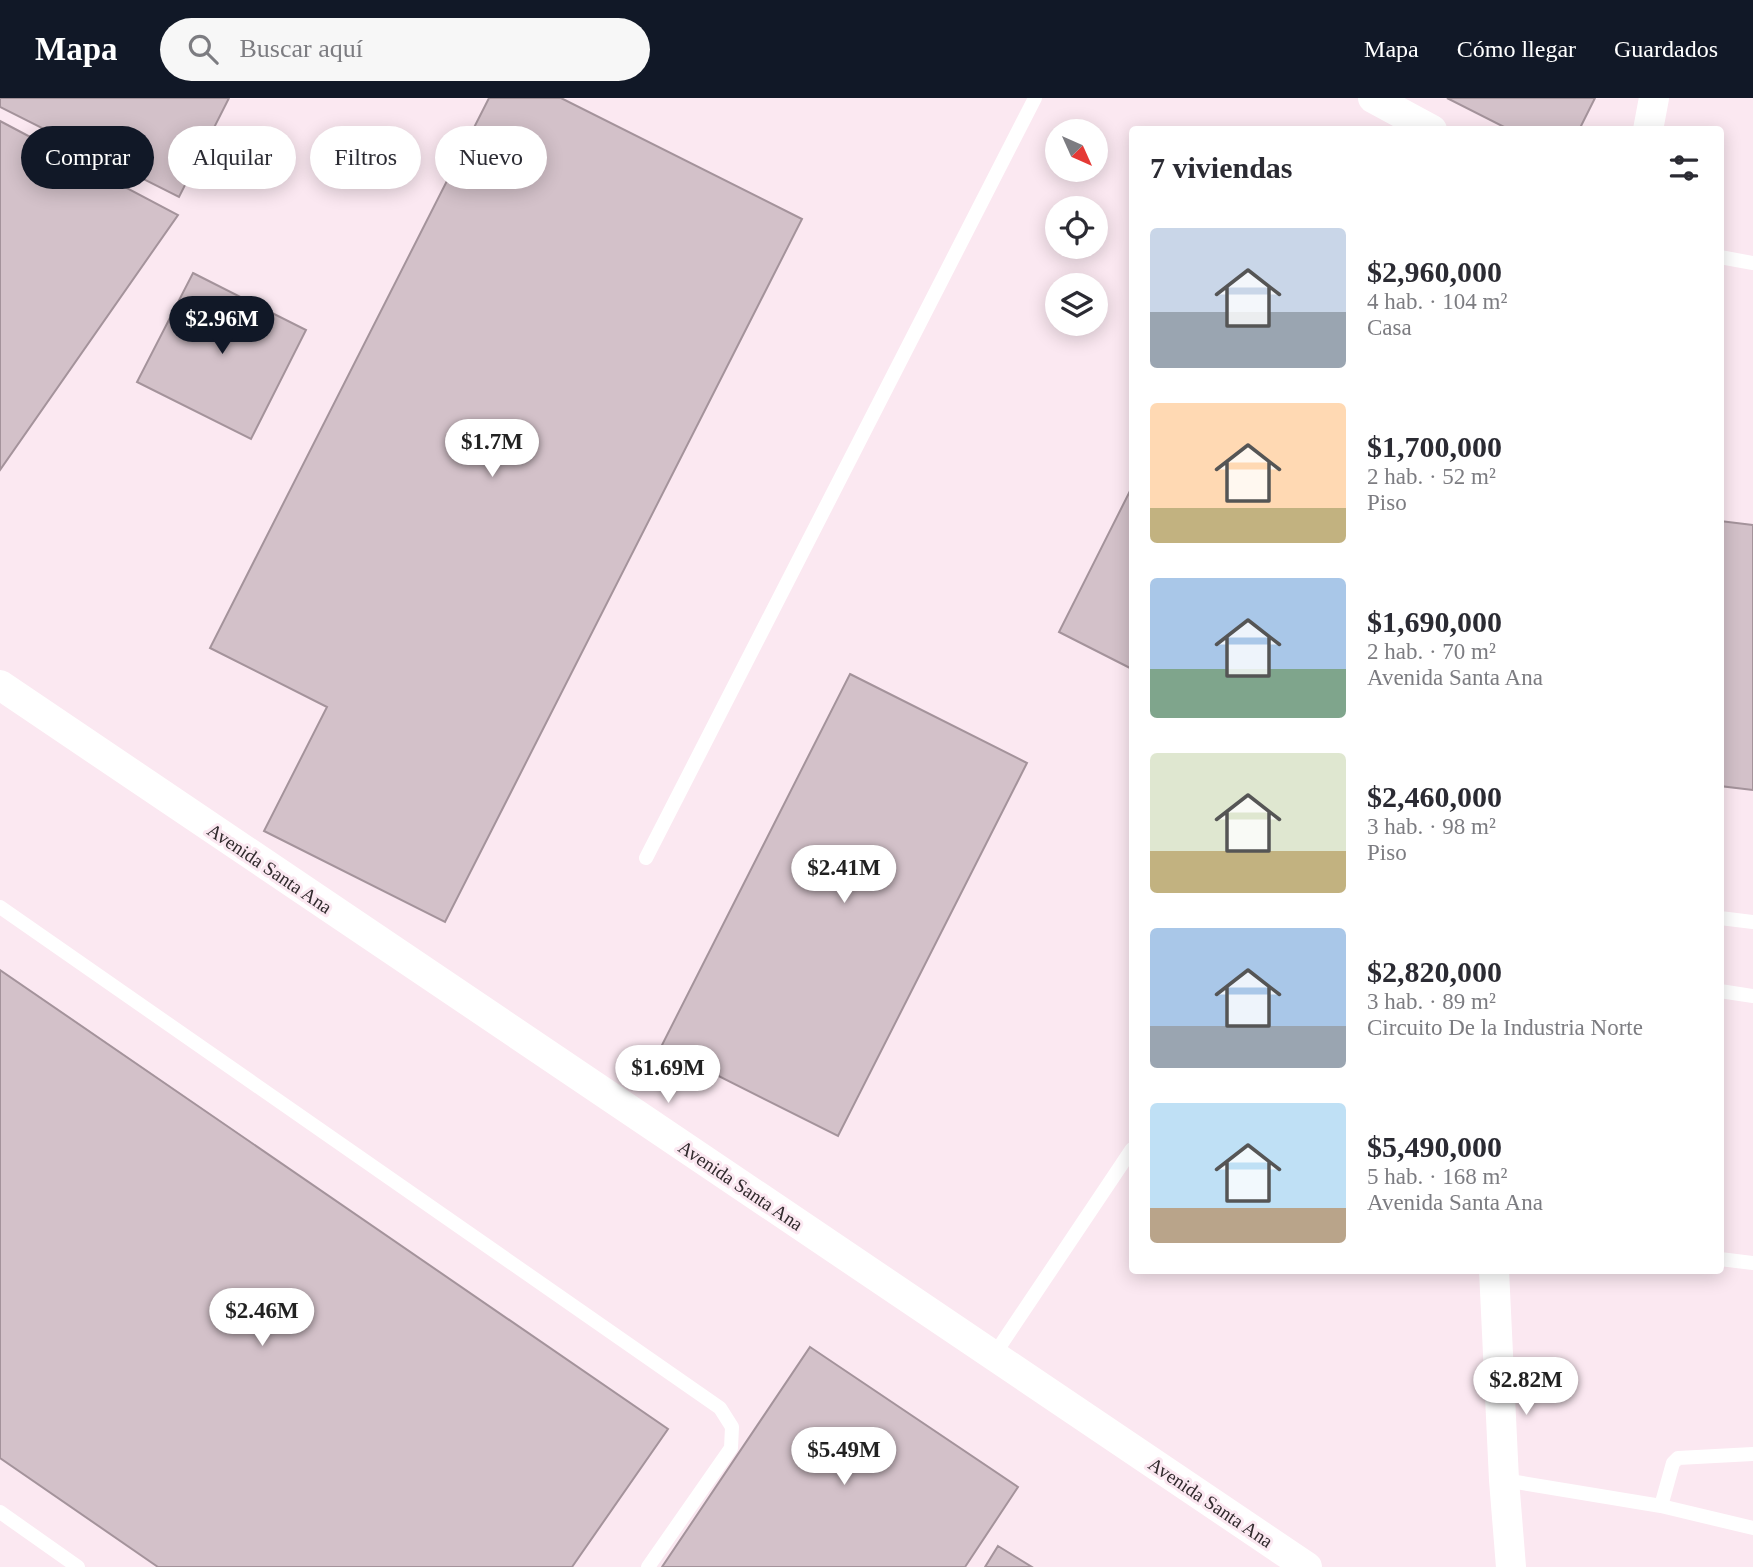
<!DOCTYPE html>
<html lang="es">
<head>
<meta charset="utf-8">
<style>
	:root { --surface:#fff; --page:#f7f7f7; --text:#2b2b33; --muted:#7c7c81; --accent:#111827 }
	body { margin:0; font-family:"Times New Roman",serif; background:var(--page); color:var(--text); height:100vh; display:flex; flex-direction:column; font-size:26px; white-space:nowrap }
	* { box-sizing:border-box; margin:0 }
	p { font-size:23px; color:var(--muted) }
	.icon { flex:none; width:38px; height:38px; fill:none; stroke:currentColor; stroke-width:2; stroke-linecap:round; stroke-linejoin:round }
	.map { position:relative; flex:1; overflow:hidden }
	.sheet { position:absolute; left:1129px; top:28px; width:595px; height:1148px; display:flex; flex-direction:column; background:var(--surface); border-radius:7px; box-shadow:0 4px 18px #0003 }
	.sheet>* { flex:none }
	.guide { position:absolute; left:21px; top:28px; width:665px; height:63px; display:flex; gap:14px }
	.needle { width:46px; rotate:135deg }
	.fabs { position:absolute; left:1045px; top:21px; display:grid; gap:14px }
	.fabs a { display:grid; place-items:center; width:63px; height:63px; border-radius:50%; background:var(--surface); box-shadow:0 4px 18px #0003; font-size:35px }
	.price { position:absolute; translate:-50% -60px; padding:0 16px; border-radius:24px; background:#fff; color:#222; font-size:23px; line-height:46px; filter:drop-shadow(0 2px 4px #0008) }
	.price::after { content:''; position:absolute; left:50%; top:42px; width:21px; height:16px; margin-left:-10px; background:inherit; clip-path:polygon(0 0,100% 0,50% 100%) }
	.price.on { background:var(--accent); color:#fff }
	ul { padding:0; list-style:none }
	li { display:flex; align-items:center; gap:21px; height:175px; padding:0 21px }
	li span { display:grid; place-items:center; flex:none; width:196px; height:140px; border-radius:7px; color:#555 }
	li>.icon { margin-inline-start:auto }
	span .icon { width:84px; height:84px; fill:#fffc; stroke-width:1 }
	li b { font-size:30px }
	h2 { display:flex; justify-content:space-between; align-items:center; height:84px; padding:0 21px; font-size:30px }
	.chip { padding:0 24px; border-radius:32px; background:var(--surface); box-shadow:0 4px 18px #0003; font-size:24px; line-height:63px }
	.chip.on { background:var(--accent); color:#fff }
	header { display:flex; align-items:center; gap:42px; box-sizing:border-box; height:98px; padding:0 35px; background:var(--accent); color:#fff }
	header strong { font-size:33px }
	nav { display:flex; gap:38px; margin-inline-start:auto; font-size:24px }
	.search { width:490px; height:63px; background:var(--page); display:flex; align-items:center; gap:18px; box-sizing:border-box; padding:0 24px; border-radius:38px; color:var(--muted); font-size:26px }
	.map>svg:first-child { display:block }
	.building { fill:#d3c1c9; stroke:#a4939b; stroke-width:2 }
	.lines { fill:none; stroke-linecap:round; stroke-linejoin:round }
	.lane { stroke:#fff; stroke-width:14 }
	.street { stroke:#fff; stroke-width:30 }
	.labels { text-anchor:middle; stroke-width:6; stroke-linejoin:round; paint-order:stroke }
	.street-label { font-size:19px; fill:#312a2d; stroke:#fbe8f1 }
</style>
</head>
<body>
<header>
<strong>Mapa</strong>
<div class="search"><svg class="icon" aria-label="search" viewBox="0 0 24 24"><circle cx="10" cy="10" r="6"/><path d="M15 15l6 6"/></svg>Buscar aquí</div>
<nav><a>Mapa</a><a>Cómo llegar</a><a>Guardados</a></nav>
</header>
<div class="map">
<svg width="1753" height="1469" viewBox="0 0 1753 1469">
	<rect width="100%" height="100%" fill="#fbe8f1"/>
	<path class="building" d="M0 0H229L179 99 0 9Z
		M489 0H561L802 121 445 824 264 733 327 609 210 550Z
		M1447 0H1595L1579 32H1510Z
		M0 23 178 117 0 372Z
		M193 175 306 232 251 341 137 284Z
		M1132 389V571L1059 534Z
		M1720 423 1753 427V692L1720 688Z
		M850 576 1027 665 838 1038 661 949Z
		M0 872 668 1331 572 1469H158L0 1360Z
		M810 1249 1018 1389 965 1469H662Z
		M998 1448 1032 1469H985Z"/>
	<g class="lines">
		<path class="lane" d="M1720 159 1753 165
			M646 760 1035 0
			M0 809 720 1310 732 1329 731 1350 648 1469
			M1720 820 1753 824
			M1720 893 1753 898
			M1720 1161 1753 1165
			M994 1257 1132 1051
			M1504 1382 1661 1408 1753 1430
			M1661 1408 1673 1365 1678 1360 1753 1356
			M0 1414 78 1469"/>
		<path class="street" d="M1373 0 1432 32
			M1648 32 1654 0
			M0 587 1307 1469
			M1494 1172 1504 1382 1511 1469"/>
	</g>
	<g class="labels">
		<g class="street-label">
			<text transform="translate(270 770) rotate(34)" y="7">Avenida Santa Ana</text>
			<text transform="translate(741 1087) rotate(34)" y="7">Avenida Santa Ana</text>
			<text transform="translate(1211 1404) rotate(34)" y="7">Avenida Santa Ana</text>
		</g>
	</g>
</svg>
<div class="fabs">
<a><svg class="needle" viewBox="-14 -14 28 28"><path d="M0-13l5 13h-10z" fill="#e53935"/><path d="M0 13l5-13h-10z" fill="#7c7c81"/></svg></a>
<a><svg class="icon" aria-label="locate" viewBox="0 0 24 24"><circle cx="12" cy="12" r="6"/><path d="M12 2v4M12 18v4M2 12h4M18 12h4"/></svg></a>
<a><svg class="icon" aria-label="layers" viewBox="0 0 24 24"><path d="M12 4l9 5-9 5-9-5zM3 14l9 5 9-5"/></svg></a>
</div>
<b class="price on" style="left:222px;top:258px">$2.96M</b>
<b class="price" style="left:492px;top:381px">$1.7M</b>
<b class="price" style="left:844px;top:807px">$2.41M</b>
<b class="price" style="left:668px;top:1007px">$1.69M</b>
<b class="price" style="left:262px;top:1250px">$2.46M</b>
<b class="price" style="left:1526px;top:1319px">$2.82M</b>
<b class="price" style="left:844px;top:1389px">$5.49M</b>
<div class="guide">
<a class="chip on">Comprar</a>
<a class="chip">Alquilar</a>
<a class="chip">Filtros</a>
<a class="chip">Nuevo</a>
</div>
<section class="sheet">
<h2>7 viviendas<svg class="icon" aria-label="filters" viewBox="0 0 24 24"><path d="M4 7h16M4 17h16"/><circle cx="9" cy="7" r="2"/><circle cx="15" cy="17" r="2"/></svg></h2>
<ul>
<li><span style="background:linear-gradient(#c9d6e8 60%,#9aa5b1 0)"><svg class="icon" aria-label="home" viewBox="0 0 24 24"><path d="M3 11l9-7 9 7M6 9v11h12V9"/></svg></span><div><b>$2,960,000</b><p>4 hab. · 104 m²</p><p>Casa</p></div></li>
<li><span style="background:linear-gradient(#ffd9b3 75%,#c2b280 0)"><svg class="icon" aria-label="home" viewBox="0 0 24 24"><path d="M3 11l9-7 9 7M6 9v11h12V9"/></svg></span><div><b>$1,700,000</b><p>2 hab. · 52 m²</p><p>Piso</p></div></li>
<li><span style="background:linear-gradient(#a9c7e8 65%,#7fa58c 0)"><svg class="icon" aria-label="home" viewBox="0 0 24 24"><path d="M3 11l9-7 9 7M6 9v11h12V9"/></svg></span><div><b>$1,690,000</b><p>2 hab. · 70 m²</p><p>Avenida Santa Ana</p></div></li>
<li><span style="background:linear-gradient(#dfe7d0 70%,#c2b280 0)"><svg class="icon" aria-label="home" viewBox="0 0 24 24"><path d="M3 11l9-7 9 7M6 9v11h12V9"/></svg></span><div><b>$2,460,000</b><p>3 hab. · 98 m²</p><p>Piso</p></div></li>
<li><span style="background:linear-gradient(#a9c7e8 70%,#9aa5b1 0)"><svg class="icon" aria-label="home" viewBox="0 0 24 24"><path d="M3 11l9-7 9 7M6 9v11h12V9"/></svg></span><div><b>$2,820,000</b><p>3 hab. · 89 m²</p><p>Circuito De la Industria Norte</p></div></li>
<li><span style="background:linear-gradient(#bfe0f5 75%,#b9a48a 0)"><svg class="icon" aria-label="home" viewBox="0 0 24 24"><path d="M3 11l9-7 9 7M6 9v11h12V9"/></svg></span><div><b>$5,490,000</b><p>5 hab. · 168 m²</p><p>Avenida Santa Ana</p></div></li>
</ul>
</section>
</div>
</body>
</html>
